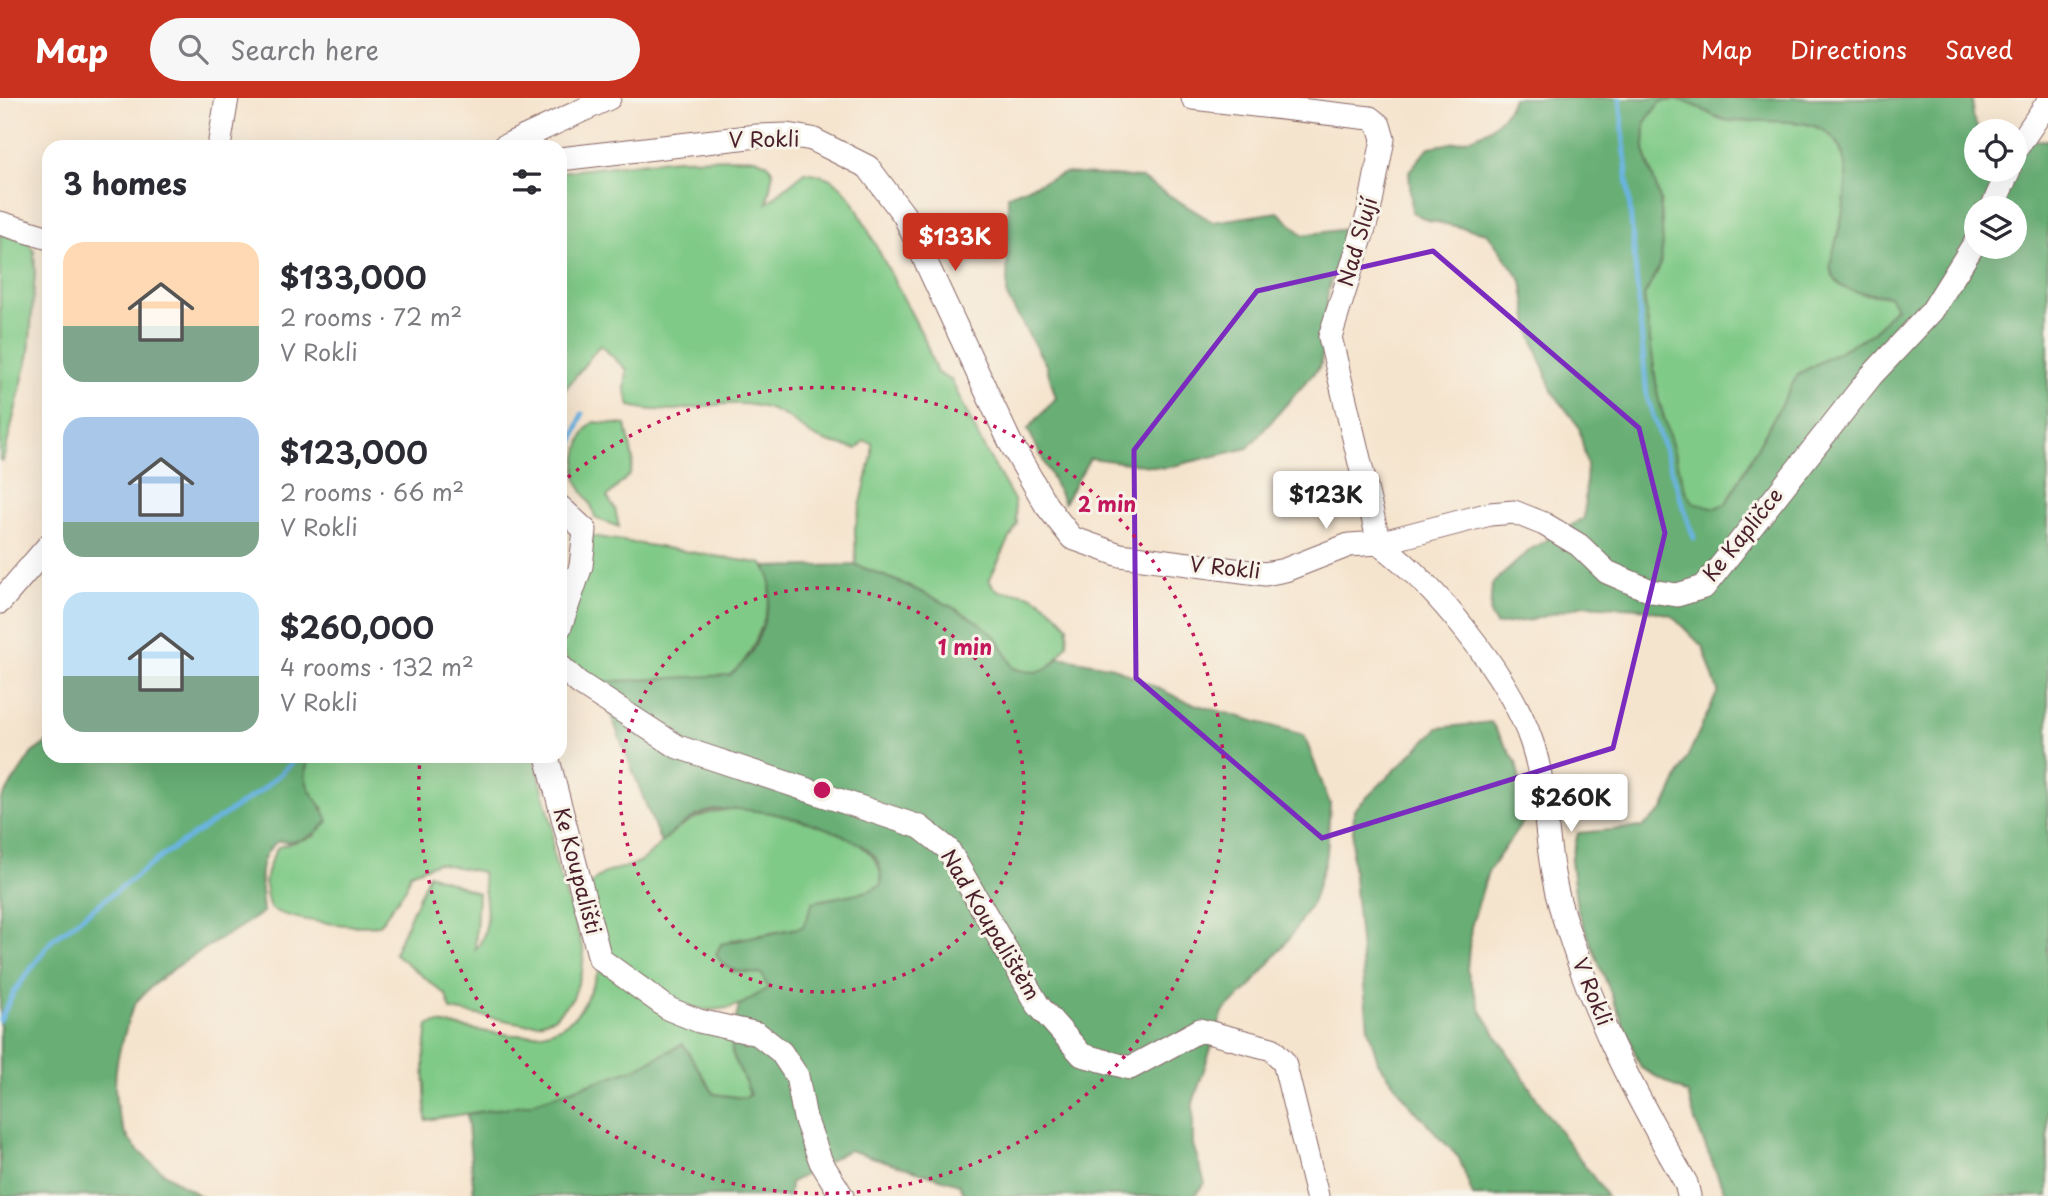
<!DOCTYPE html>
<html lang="en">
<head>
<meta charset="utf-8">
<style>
	:root { --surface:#fff; --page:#f7f7f7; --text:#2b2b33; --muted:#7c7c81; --accent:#c8321e }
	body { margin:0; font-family:"Playpen Sans",sans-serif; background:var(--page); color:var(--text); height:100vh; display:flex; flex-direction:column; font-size:26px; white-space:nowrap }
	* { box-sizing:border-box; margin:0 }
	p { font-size:23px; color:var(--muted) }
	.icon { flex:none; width:38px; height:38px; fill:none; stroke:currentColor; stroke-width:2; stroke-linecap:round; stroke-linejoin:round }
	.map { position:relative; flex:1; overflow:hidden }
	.drawer { position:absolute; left:42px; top:42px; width:525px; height:623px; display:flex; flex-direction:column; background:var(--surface); border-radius:21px; box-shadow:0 7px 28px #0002 }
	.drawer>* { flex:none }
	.controls { position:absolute; left:1964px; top:21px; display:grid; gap:14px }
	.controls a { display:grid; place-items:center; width:63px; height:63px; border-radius:50%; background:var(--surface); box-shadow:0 7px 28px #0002; font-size:35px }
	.price { position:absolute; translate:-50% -60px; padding:0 16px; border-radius:7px; background:#fff; color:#222; font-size:23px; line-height:46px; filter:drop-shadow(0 2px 4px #0008) }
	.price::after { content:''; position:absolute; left:50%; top:42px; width:21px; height:16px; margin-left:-10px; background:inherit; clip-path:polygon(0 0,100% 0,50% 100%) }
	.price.on { background:var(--accent); color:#fff }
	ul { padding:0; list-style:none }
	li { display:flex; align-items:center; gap:21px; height:175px; padding:0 21px }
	li span { display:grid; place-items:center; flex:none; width:196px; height:140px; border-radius:21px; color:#555 }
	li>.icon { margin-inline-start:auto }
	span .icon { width:84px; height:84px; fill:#fffc; stroke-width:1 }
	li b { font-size:30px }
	h2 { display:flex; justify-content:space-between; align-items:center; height:84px; padding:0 21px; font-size:30px }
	header { display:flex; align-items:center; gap:42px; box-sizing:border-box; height:98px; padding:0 35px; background:var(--accent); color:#fff }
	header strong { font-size:33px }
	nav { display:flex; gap:38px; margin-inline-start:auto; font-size:24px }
	.search { width:490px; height:63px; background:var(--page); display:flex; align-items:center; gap:18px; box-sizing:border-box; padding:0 24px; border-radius:38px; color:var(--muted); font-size:26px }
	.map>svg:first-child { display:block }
	.green { fill:#80ca87; stroke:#657459; stroke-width:2 }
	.forest { fill:#68ae74; stroke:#596650; stroke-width:2; fill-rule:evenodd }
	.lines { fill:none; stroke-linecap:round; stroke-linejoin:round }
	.stream { stroke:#6ab4e2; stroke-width:5 }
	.minor-casing { stroke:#866464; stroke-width:25 }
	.minor { stroke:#fff; stroke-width:23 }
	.marked { fill:none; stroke:#7b2cbf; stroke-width:5; stroke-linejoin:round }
	.ring { fill:none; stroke:#c2185b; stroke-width:3.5; stroke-dasharray:3.5 7 }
	.labels { text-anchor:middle; stroke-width:6; stroke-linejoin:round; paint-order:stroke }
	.street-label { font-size:21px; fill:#4a1f2b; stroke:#f7f3e8 }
	.centre { fill:#c2185b; stroke:#f7f3e8; stroke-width:3.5 }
	.ring-label { font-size:21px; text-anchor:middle; font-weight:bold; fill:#c2185b; stroke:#f7f3e8; stroke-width:6; stroke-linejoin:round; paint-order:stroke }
</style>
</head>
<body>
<header>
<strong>Map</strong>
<div class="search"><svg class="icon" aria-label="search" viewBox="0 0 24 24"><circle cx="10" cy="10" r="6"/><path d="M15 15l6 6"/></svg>Search here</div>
<nav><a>Map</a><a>Directions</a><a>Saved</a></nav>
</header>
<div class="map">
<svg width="2048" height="1098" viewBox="0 0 2048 1098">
	<rect width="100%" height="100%" fill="#f7f3e8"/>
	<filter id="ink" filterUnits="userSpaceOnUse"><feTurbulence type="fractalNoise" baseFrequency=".0143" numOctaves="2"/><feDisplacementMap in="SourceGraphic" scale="14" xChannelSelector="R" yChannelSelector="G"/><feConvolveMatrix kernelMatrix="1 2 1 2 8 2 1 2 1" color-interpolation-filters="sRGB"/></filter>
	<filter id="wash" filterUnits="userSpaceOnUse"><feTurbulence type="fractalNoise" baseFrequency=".00686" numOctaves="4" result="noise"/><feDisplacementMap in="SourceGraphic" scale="28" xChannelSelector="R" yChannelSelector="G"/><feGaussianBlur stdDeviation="1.57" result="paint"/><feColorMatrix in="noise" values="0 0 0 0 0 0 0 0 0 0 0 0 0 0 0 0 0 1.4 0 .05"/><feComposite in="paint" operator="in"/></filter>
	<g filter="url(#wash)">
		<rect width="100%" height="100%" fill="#f5e4cd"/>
		<path class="green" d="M1677 2C1697 4 1712 22 1731 23 1756 24 1782 21 1806 26 1871 40 1840 124 1830 167L1862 196 1889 198 1896 209 1873 235 1798 276 1726 406 1714 410 1693 405 1685 392 1658 299 1644 198 1660 168 1662 121 1660 101 1644 52 1645 24 1660 4Z
			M755 60 767 65 773 74 767 105 805 74C829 77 839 84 853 103L924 240 937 275 951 282 983 348 1014 402 1017 426 989 482C999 500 1007 492 1023 495 1041 498 1056 515 1068 528L1067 546 1049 572 1031 575 1013 570 997 540 910 488 856 467 855 430 872 358V345L864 343 857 351C841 347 823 345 810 336 793 323 781 313 758 308 714 299 678 321 630 308L625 291 627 272 600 247 560 298V74L676 61Z
			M0 136 26 143 34 152 35 176 29 255 3 363 0 362Z
			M594 324 626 327 633 362 630 376 607 399 615 411 619 429 595 420C593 405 584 398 578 385 572 370 580 332 594 324Z
			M592 438 763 466C765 469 768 472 770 475 778 496 751 565 732 576 727 579 720 579 715 580 681 580 632 588 600 584 578 581 560 560 560 539Z
			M310 658H534L552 727 553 757 584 854 582 874 573 900 554 920 539 925 525 926 451 912 446 897 394 855 429 776 478 795 475 852C494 831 485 800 482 774L437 765 410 775 406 790 379 827C356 830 289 823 270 810 261 786 266 770 278 749L315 738 324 710C307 696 301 679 310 658Z
			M743 709C782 718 888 733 881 787L869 793 813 804 803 829 732 842 731 873 762 875 768 890C752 904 730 912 708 912 675 910 619 872 601 844 593 830 592 807 588 791 605 765 623 776 644 761 654 754 661 743 672 735 696 715 714 714 743 709Z
			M600 871 733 934C731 963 743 971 750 997L744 1000 714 996 682 946 637 970 529 1006 426 1022 424 961 428 927 438 925C479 931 539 952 574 919 586 907 592 886 600 871Z"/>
		<path class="forest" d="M1513 0H1973L1972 18 1979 33H1976V72H2014V43L2048 42V1098H1726L1695 1023 1688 996 1641 970 1577 811 1571 763 1578 735 1642 729 1663 712 1718 593 1703 549 1671 517 1639 510 1583 507 1531 522 1496 527 1490 516 1492 486 1531 451 1584 420 1587 367 1579 329 1552 293 1530 233 1522 183 1487 135 1427 122 1412 114 1409 73 1429 49C1466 43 1498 38 1513 0ZM1677 2C1697 4 1713 22 1731 23 1756 24 1782 21 1807 26 1871 40 1840 124 1830 167 1835 199 1864 194 1889 198L1896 209 1873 235 1798 276 1726 406 1714 410 1694 405 1685 392 1658 299 1644 198 1660 168 1663 145 1660 101 1644 52 1645 24 1660 4ZM1976 110H2014V149H1976Z
			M1066 75 1141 80 1213 124 1278 114 1303 137 1354 130 1333 175 1328 193 1321 267 1248 350 1165 370 1090 360 1064 405 1028 331 1056 300 1046 267 1007 199 1008 97Z
			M856 467C890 480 976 514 997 541 1004 549 1008 561 1013 570 1035 577 1045 575 1060 559L1113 569 1187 604 1304 637 1330 706 1327 756 1313 803 1289 841 1249 890 1223 914 1193 1005V1047L1205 1085 1194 1098H965L959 1086 849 1052 790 1085 789 1098H474L467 1016 529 1006 637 970 683 946 714 996 744 1000 750 997C747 984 733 961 732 954 730 939 736 922 739 908L768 890 762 876C742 874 726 875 716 856L721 846 803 829 813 804 869 793 881 787C882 776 881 765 873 757 845 728 749 704 710 713 692 717 674 732 661 745L598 584 730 577C738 570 747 562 752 553 762 534 779 487 765 469Z
			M1491 624 1516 664 1527 718 1488 774 1471 829 1467 872 1481 913 1543 1010 1607 1098H1473L1459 1060 1411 1008 1378 964 1368 929 1352 758 1354 712 1438 630Z
			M49 643V658H310C296 691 319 697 328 723 314 739 300 746 278 743 254 760 261 788 263 814 222 843 169 866 137 903 130 912 127 927 124 938 112 970 110 1016 132 1045 146 1064 179 1086 200 1098H0V703L32 655Z"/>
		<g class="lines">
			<path class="stream" d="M1620 0 1647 299 1694 440
				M560 384 582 316
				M0 922 14 894 52 842 166 755 262 692 300 658"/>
		</g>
	</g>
	<g filter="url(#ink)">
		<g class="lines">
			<g class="minor-casing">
				<path id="minor" d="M1193 0 1370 20 1379 27 1383 41 1369 114 1330 239 1379 445
					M219 49 227 0
					M503 49 609 0
					M2014 54 2048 4
					M560 61 757 38 787 37 812 41 868 69 904 117 1010 344 1046 407 1072 440 1120 457 1265 476 1285 472 1349 447 1379 445 1490 416 1514 414 1544 426 1579 447 1607 474 1651 493 1677 497 1704 489 1871 278 1932 213 1976 143
					M1992 110 2009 72
					M0 125 49 140
					M560 409 585 432 581 468 560 529
					M1379 445C1435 487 1510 578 1532 645 1547 691 1545 739 1555 786 1559 809 1569 834 1576 856 1603 937 1644 1012 1686 1085L1689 1098
					M0 504 49 447
					M560 568 579 585 678 649 920 729 948 751 1038 907 1082 957 1130 970 1200 932 1272 951 1284 964 1317 1098
					M547 658 600 861 669 911 699 923 758 936 781 954 797 978 805 1020 821 1064 842 1098"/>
			</g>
			<use href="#minor" class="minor"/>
		</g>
	</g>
	<path class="marked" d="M1433 153 1639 330 1665 435 1613 650 1322 740 1136 580 1134 352 1257 193Z"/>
	<g class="ring">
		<circle cx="822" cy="692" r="202"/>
		<path d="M560 386A403 403 0 1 1 420 660"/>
	</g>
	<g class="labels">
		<g class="street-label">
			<text transform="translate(764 42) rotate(-1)" y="7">V Rokli</text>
			<text transform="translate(1358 144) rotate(-74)" y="7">Nad Slují</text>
			<text transform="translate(1743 437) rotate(-51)" y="7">Ke Kapličce</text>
			<text transform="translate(1225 470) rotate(6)" y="7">V Rokli</text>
			<text transform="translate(577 773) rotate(75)" y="7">Ke Koupališti</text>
			<text transform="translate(990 827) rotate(59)" y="7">Nad Koupalištěm</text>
			<text transform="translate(1592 894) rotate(68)" y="7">V Rokli</text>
		</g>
	</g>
	<circle cx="822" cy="692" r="10" class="centre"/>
	<g class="ring-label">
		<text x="1107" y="414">2 min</text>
		<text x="965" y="557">1 min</text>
	</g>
</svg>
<div class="controls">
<a><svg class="icon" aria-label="locate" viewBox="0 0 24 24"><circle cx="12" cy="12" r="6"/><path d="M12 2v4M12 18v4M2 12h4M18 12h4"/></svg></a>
<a><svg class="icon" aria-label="layers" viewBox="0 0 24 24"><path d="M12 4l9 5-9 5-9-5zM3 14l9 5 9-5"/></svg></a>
</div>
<b class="price on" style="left:955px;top:175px">$133K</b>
<b class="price" style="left:1326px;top:433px">$123K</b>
<b class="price" style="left:1571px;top:736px">$260K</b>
<section class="drawer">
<h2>3 homes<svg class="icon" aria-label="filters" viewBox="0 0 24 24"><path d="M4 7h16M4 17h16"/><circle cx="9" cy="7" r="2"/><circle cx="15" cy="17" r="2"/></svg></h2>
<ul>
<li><span style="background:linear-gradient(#ffd9b3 60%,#7fa58c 0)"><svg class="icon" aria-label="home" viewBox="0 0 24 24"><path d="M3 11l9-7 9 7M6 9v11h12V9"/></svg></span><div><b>$133,000</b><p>2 rooms · 72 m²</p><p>V Rokli</p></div></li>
<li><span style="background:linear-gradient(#a9c7e8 75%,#7fa58c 0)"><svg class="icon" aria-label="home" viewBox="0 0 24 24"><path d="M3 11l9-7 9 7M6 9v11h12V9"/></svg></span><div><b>$123,000</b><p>2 rooms · 66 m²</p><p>V Rokli</p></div></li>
<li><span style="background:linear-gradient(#bfe0f5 60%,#7fa58c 0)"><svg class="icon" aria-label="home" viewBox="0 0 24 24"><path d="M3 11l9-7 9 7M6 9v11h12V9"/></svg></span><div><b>$260,000</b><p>4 rooms · 132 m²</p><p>V Rokli</p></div></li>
</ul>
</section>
</div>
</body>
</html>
